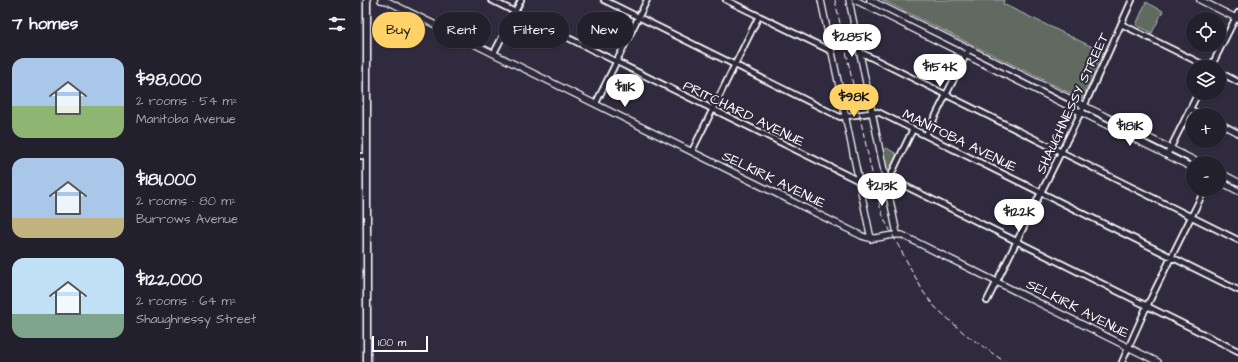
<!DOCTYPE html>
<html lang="en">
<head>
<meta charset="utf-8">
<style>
	:root { --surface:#23202e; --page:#2f2d3a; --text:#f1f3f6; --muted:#a3a3aa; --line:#403e4a; --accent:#ffd166 }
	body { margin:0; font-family:"Architects Daughter",sans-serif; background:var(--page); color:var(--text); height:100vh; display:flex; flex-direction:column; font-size:15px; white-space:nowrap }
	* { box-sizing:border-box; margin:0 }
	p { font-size:13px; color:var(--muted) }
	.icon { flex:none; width:22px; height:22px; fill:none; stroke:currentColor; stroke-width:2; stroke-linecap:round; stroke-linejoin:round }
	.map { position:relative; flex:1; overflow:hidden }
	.sheet { display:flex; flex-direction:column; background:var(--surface); width:360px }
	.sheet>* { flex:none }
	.hud { position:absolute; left:12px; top:12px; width:380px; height:36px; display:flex; gap:8px }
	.tools { position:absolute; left:826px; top:12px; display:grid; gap:8px }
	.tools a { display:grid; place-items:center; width:40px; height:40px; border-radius:50%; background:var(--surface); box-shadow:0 1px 3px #0004,0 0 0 1px var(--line); font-size:20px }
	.scale { position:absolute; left:12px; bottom:10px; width:56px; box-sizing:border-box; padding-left:4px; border:2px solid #fff; border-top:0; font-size:11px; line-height:14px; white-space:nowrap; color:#fff; -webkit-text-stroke:3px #2f2a3d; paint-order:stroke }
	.price { position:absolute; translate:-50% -34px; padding:0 9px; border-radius:14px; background:#fff; color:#222; font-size:13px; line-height:26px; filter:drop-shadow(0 1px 2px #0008) }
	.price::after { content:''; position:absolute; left:50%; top:24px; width:12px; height:9px; margin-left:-6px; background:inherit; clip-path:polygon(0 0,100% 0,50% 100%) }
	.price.on { background:var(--accent); color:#111 }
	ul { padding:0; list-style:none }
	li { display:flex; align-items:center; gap:12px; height:100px; padding:0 12px }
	li span { display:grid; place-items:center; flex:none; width:112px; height:80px; border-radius:12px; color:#555 }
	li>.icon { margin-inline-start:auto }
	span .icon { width:48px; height:48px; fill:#fffc; stroke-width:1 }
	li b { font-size:17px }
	h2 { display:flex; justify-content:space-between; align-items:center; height:48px; padding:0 12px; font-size:17px }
	.tag { padding:0 14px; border-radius:18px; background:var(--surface); box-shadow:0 1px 3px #0004,0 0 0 1px var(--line); font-size:14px; line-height:36px }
	.tag.on { background:var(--accent); color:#111 }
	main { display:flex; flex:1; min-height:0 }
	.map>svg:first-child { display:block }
	.green { fill:#606b60; stroke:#b0b5b0 }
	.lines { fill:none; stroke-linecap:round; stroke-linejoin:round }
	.minor-casing { stroke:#fff; stroke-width:8 }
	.tertiary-casing { stroke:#fff; stroke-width:8 }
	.secondary-casing { stroke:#fff; stroke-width:9 }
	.minor { stroke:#2f2a3d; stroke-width:4.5 }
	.tertiary { stroke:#2f2a3d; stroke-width:5.5 }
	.secondary { stroke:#2f2a3d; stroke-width:6 }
	.rail { stroke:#fff; stroke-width:1; stroke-dasharray:6 3; stroke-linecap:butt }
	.labels { text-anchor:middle; stroke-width:4; stroke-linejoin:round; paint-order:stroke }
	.street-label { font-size:14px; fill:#fff; stroke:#2f2a3d }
</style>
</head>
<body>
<main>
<section class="sheet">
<h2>7 homes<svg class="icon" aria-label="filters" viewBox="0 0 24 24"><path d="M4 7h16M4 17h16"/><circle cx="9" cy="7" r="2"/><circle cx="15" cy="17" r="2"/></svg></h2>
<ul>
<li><span style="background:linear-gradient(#a9c7e8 60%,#8fb573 0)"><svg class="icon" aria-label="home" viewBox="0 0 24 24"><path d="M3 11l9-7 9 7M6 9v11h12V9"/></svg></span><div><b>$98,000</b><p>2 rooms · 54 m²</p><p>Manitoba Avenue</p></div></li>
<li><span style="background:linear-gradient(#a9c7e8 75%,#c2b280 0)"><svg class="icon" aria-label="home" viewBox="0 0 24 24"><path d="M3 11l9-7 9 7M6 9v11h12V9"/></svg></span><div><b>$181,000</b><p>2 rooms · 80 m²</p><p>Burrows Avenue</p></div></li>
<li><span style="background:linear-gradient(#bfe0f5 70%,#7fa58c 0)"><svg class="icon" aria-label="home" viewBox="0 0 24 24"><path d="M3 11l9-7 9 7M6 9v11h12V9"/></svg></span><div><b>$122,000</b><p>2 rooms · 64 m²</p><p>Shaughnessy Street</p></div></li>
</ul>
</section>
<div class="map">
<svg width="878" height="362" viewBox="0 0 878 362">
	<rect width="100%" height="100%" fill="#2f2a3d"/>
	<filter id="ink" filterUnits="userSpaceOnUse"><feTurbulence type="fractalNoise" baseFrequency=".025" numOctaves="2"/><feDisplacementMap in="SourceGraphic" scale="8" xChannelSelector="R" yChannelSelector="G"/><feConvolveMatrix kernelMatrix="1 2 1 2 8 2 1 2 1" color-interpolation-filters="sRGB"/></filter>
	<g filter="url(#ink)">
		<path class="green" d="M522 0H644L643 4 745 53 722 99Z
			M786 2 803 11 792 33 776 25Z
			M527 148 538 155 530 170 527 169 523 151Z"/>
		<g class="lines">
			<g class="minor-casing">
				<path id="minor" d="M131 0 499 181
					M244 0 480 117 518 112 878 290
					M366 0 471 51
					M761 24 848 67
					M500 52 878 240
					M134 53 161 0
					M851 67 878 13
					M859 72 878 82
					M236 103 287 0
					M830 109 842 115
					M859 123 878 133
					M566 135 609 49
					M332 151 399 16
					M807 155 838 93
					M0 156H6
					M525 176 785 305
					M529 179 553 129
					M627 301 726 102 772 0
					M788 304 845 189
					M789 307 878 351
					M762 362 786 308 785 305 788 304 789 307 786 308"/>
			</g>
			<g class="tertiary-casing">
				<path id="tertiary" d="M21 0 27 1 502 236C516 242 527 233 542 235L798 362
					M461 0 511 239
					M489 0 537 234
					M495 0 833 168
					M510 0 840 163
					M840 0 878 19
					M859 172 878 182
					M859 181 878 191"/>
			</g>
			<g class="secondary-casing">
				<path id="secondary" d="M7 0V362"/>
			</g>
			<use href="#minor" class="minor"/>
			<use href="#tertiary" class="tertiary"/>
			<use href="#secondary" class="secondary"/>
			<path class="rail" d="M475 0 510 164 520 207 525 221 564 293 575 307 605 334 645 362"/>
		</g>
	</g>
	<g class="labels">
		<g class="street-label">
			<text transform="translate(712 103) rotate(-65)" y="5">SHAUGHNESSY STREET</text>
			<text transform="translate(384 113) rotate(26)" y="5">PRITCHARD AVENUE</text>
			<text transform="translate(600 140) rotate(26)" y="5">MANITOBA AVENUE</text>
			<text transform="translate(414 179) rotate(26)" y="5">SELKIRK AVENUE</text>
			<text transform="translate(718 308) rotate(27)" y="5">SELKIRK AVENUE</text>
		</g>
	</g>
</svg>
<div class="tools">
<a><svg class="icon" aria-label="locate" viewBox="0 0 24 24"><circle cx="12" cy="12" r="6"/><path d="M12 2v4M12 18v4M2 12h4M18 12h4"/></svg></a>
<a><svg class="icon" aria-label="layers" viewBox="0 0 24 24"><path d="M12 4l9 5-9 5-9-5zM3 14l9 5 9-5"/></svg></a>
<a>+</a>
<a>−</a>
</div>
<div class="scale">100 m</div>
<b class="price" style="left:492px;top:58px">$285K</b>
<b class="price" style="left:580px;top:88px">$154K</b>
<b class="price" style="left:265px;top:108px">$111K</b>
<b class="price on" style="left:494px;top:118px">$98K</b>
<b class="price" style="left:770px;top:147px">$181K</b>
<b class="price" style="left:522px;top:207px">$213K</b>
<b class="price" style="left:659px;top:233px">$122K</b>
<div class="hud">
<a class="tag on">Buy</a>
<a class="tag">Rent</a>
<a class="tag">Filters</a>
<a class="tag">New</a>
</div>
</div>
</main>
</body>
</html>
